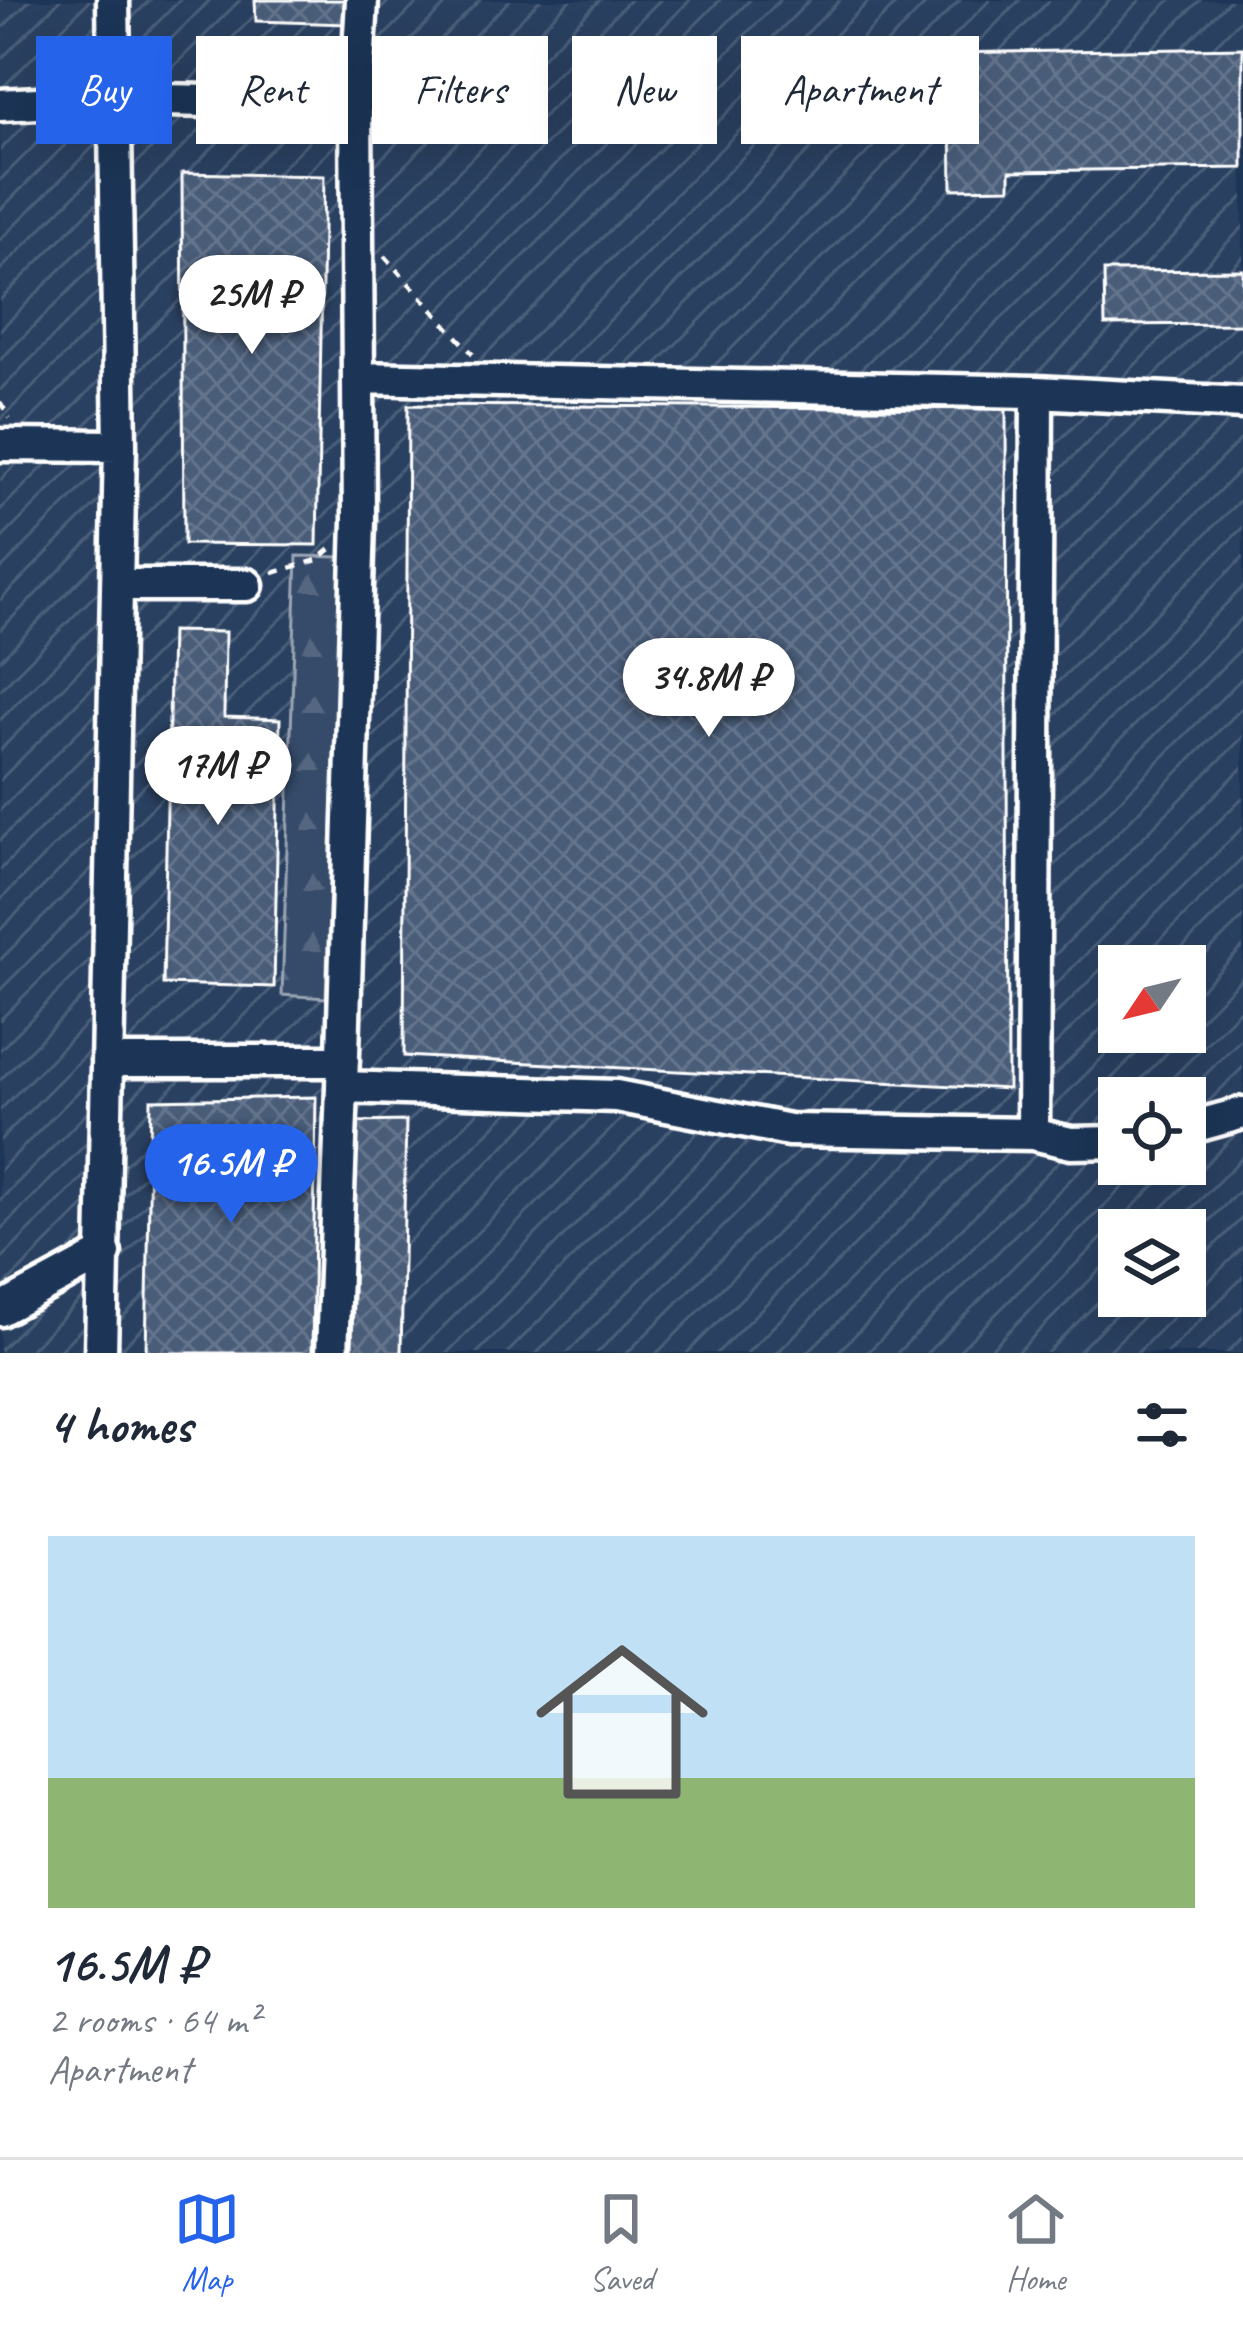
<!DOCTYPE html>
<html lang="en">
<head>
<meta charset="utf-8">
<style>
	:root { --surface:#fff; --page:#f6f6f7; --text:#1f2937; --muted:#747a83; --line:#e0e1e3; --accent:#2563eb }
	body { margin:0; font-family:Caveat,sans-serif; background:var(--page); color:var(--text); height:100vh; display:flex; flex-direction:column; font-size:45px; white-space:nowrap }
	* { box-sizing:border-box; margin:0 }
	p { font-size:39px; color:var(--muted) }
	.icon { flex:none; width:66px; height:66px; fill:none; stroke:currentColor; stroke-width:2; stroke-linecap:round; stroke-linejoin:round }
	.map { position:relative; height:1353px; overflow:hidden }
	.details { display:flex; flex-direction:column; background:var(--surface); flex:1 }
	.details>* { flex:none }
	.top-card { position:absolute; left:36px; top:36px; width:1173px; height:108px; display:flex; gap:24px }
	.needle { width:78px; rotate:235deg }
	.controls { position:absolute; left:1098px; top:945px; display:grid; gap:24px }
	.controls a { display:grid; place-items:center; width:108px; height:108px; border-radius:0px; background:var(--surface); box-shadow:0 12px 48px #0002; font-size:60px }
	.price { position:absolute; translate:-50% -102px; padding:0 27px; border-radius:42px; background:#fff; color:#222; font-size:39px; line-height:78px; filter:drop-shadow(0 3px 6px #0008) }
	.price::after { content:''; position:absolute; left:50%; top:72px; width:36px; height:27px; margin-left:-18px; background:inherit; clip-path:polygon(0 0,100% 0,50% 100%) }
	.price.current { background:var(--accent); color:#fff }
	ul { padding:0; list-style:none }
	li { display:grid; align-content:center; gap:24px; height:636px; padding:0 48px }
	li span { display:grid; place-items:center; height:372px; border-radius:0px; color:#555 }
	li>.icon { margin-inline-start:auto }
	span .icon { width:216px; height:216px; fill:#fffc; stroke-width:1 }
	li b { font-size:51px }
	h2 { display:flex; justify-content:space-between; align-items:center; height:144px; padding:0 48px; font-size:51px }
	.chip { padding:0 42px; border-radius:0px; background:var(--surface); box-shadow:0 12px 48px #0002; font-size:42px; line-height:108px }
	.chip.current { background:var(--accent); color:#fff }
	.dock { display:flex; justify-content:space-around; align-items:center; height:168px; border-top:3px solid var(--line); background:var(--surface); font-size:33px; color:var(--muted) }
	.dock a { display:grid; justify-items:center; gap:6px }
	.dock .current { color:var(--accent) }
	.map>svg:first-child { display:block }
	.industrial { fill:url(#industrial-furrows); fill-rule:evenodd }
	.forest { fill:url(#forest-firs); stroke:#9aa5b4; stroke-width:3 }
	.building { fill:url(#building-cross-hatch); stroke:#fff; stroke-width:3 }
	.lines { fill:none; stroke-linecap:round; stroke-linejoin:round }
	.minor-casing { stroke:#fff; stroke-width:39 }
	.path { stroke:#fff; stroke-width:4.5; stroke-dasharray:9 9; stroke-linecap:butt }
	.minor { stroke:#1d3557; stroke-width:30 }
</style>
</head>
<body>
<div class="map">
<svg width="1243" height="1353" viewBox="0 0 1243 1353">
	<defs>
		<pattern id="industrial-furrows" width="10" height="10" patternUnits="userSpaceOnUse" patternTransform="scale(3)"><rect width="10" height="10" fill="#2a4161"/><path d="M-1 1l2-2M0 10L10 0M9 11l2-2" fill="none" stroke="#4a5e79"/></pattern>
		<pattern id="forest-firs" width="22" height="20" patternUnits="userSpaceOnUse" patternTransform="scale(3)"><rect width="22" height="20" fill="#364b69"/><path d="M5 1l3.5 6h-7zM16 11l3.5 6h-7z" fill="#546680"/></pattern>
		<pattern id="building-cross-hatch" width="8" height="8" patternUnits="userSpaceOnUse" patternTransform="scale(3)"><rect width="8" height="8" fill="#4a5d79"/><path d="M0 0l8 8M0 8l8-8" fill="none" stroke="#65758d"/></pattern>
	</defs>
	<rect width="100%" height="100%" fill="#1d3557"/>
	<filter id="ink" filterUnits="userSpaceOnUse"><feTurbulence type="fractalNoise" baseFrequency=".00833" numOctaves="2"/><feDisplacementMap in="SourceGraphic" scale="24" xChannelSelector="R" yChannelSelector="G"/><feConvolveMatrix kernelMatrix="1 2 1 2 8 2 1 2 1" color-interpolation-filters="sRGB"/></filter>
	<g filter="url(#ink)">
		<path class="industrial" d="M0 0H1243V1353H0ZM1119 966H1185V1032H1119ZM1119 1098H1185V1164H1119ZM1119 1230H1185V1296H1119Z"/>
		<path class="forest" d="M297 556 341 557 326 998 282 995Z"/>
		<path class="building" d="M255 0H345L347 24 256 21Z
			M1243 48V168L1010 171V188L952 189 950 53Z
			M847 72 924 74 922 115 846 114Z
			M182 173 324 176 317 545 184 544Z
			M1243 270V324L1105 325 1104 271Z
			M408 405 1006 409 1008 1089 404 1056Z
			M171 631 225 632 224 717 280 719 274 987 163 984Z
			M316 1097 312 1353H146L151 1100Z
			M406 1121 401 1353H352L356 1122Z"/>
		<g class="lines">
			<g class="minor-casing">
				<path id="minor" d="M362 0 356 104 359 520 342 1087 616 1096 789 1130 1033 1134 1071 1143 1119 1142
					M0 105 114 99 356 104
					M358 378 1037 392 1243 403
					M0 445 120 446
					M117 585H247
					M107 1061H343
					M1185 1129 1243 1113
					M1033 1134 1037 392
					M0 1310 105 1253
					M101 1353 120 446 113 0
					M332 1353 342 1087"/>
			</g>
			<path class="path" d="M384 256 473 354
				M0 402 10 418
				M273 573 317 560 333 547"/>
			<use href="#minor" class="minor"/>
		</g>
	</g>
</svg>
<div class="controls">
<a><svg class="needle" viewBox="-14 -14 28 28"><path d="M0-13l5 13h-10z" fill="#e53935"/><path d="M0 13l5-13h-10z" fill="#747a83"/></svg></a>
<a><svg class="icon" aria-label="locate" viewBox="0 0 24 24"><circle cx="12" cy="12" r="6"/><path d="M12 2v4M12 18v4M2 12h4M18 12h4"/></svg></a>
<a><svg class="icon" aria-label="layers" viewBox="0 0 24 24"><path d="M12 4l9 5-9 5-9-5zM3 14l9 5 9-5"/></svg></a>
</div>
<b class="price" style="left:252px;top:357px">25M ₽</b>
<b class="price" style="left:709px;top:740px">34.8M ₽</b>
<b class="price" style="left:218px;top:828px">17M ₽</b>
<b class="price current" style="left:231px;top:1226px">16.5M ₽</b>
<div class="top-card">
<a class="chip current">Buy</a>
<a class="chip">Rent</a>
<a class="chip">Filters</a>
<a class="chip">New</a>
<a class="chip">Apartment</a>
</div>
</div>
<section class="details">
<h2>4 homes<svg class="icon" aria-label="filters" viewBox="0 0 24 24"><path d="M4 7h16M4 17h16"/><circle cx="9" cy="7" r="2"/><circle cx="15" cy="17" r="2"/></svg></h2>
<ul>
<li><span style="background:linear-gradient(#bfe0f5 65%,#8fb573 0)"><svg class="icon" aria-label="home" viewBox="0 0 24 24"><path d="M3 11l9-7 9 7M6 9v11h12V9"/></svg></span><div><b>16.5M ₽</b><p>2 rooms · 64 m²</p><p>Apartment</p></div></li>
</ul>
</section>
<nav class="dock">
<a class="current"><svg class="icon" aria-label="map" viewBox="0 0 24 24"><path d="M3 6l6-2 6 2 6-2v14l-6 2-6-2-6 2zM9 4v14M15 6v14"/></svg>Map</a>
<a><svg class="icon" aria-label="saved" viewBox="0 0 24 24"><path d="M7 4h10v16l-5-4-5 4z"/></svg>Saved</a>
<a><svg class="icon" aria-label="home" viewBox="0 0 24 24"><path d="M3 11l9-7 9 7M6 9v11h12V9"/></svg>Home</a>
</nav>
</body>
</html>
